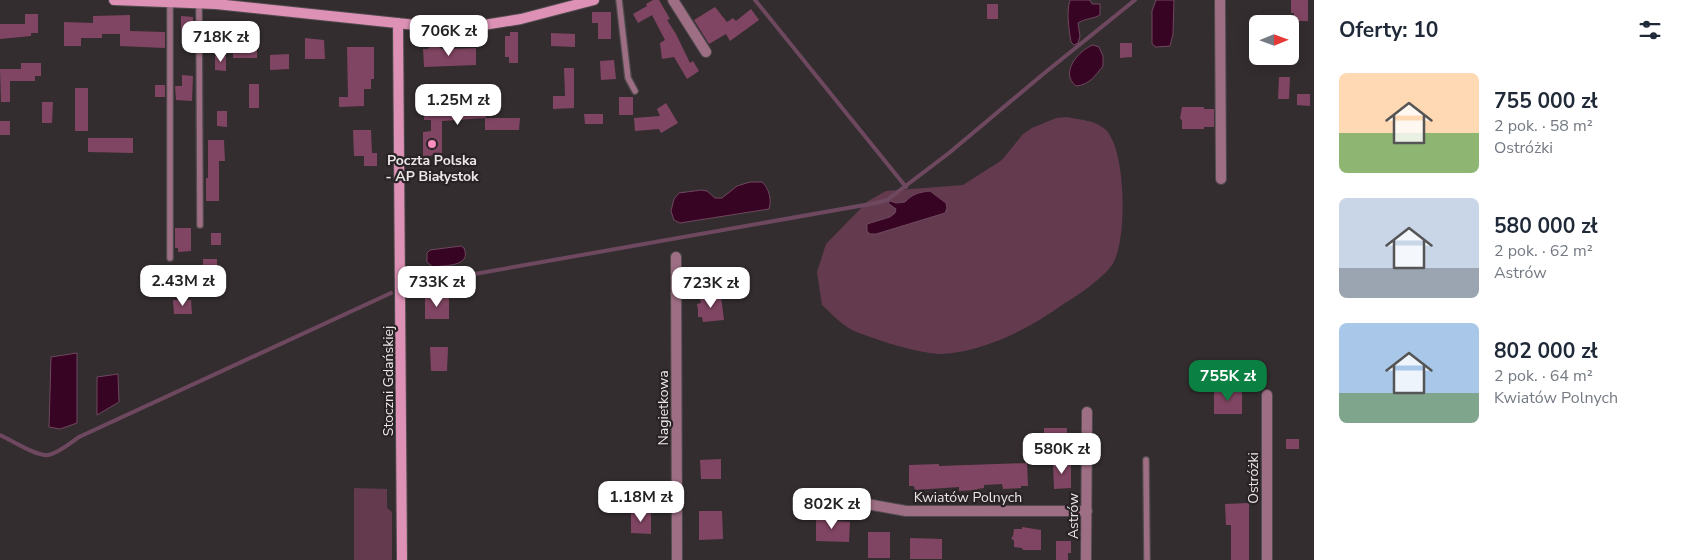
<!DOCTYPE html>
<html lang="pl">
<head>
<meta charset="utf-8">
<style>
	:root { --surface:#fff; --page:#f6f6f7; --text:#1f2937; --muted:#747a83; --accent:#0b8043 }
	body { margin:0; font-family:"Nunito Sans",sans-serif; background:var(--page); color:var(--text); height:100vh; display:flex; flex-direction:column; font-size:19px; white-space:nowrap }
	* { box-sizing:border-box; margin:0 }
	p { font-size:16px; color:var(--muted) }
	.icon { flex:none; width:28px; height:28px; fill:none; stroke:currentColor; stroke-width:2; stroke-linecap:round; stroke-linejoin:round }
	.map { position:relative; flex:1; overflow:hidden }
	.side { display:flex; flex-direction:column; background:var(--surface); width:375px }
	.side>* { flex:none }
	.needle { width:32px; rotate:89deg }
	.fabs { position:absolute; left:1249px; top:15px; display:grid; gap:10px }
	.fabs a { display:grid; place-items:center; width:50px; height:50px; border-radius:8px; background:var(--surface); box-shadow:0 2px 12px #0003; font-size:25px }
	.price { position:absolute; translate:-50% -42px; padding:0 11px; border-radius:10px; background:#fff; color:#222; font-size:16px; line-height:32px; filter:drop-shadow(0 1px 2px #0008) }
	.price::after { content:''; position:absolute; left:50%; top:30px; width:15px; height:11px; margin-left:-8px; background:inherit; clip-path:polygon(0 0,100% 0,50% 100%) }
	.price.on { background:var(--accent); color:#fff }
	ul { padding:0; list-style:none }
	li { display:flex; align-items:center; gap:15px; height:125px; padding:0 25px }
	li span { display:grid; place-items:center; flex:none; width:140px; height:100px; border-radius:8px; color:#555 }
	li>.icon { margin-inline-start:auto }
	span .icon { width:60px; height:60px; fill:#fffc; stroke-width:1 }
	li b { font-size:21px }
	h2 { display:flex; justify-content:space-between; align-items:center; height:60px; padding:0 25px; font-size:21px }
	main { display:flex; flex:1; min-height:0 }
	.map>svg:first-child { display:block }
	.green { fill:#643a4e }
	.water { fill:#380423; stroke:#6e485e }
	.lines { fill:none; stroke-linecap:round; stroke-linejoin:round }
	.stream { stroke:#6e485e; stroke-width:4 }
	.building { fill:#804562 }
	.lane-casing { stroke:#514b4e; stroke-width:8 }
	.street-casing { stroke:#514b4e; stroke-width:12 }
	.secondary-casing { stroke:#514b4e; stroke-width:12 }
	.lane { stroke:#9e6e84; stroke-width:5.5 }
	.street { stroke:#9e6e84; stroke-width:10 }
	.secondary { stroke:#dc91b5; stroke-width:10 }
	.poi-dot { fill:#fb8fc4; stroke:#2a2326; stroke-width:2 }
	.labels { text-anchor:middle; stroke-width:4.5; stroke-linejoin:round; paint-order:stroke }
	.poi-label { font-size:14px; font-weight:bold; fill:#ebe7e9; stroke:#2a2326 }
	.street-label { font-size:14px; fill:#ebe7e9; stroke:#2a2326 }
</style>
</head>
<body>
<main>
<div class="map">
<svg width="1314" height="560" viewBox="0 0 1314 560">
	<rect width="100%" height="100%" fill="#342d30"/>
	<path class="green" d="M1067 117C1080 120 1096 120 1106 130 1126 150 1128 241 1112 265 1101 280 1078 295 1062 305 1029 329 983 352 941 354 926 354 893 345 879 340 869 336 856 333 847 327 838 321 830 312 822 305L817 272 826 244 868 201 886 191 963 185 1002 160 1023 134 1032 128 1056 118Z
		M354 488 387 489V508L392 512V560H354Z"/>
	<path class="water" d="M1070 0H1090L1092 4H1100V15C1093 19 1086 18 1078 23L1080 36 1078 43 1074 45 1071 42C1069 30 1066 12 1070 0Z
		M1156 0H1174L1173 34 1170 46 1156 47 1152 44V11Z
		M1093 45 1099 47 1103 56V66C1095 76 1089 85 1076 86 1059 73 1079 50 1093 45Z
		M750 182H762C769 188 772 200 769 209L680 223 674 220 671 211 674 199 679 193 701 190 707 191 715 198H722L737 186Z
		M930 191 946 203 947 208 945 213 876 234H870L867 231V224L890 217 895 213 896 209 888 203 890 201 896 203 905 202C912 194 920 192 930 191Z
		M461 246 464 248C472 267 445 265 433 267L427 262V253L430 250Z
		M77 353V423L60 429 49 427 51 357Z
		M118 374 119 402 97 415V377Z"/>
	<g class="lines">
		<path class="stream" d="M755 0 906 187
			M412 285 876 203 887 200 949 153 1042 75 1135 0
			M0 435C11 440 37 457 48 455 59 453 70 443 79 437L391 293"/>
	</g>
	<path class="building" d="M653 0H659L670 19 667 20 676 34 690 63 693 61 699 71 687 79 674 57 662 59 660 43 665 40 652 15 638 23 633 14 647 6 646 4Z
		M1291 0H1308V21H1294V13H1291Z
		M987 4H998V19H987Z
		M715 7 727 22 733 18 736 21 751 9 759 20 730 41 726 34 709 44 694 20Z
		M592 12H611V39H598V23H592Z
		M25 14H38V33H31V36L0 39V24H25Z
		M130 15V31L165 32V48L120 46V34H102V38H81V46H64V22L93 23V16Z
		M181 16 193 17V30H181Z
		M510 32H518V63H509V57H505V36H510Z
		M551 33 575 34V47L551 46Z
		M305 38 324 40 325 59H305Z
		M233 40H254V47H257V58H233Z
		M1120 43H1132V57L1120 58Z
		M434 44 442 49 476 48V65L424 67 423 49H427Z
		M347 47H374V79H371V89H364V106L339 107V97H348Z
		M289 54V69L270 70V55Z
		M215 56H226V71L215 70Z
		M614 60 616 79 601 80 600 61Z
		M21 63H41V76H35V81H10V102H1L0 69H21Z
		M564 68H574V108L553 109V96H565Z
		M182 75 193 76 192 101 176 100 175 86H182Z
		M1279 77H1290L1289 99H1278Z
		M249 84H259V108H249Z
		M155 85H165V97H155Z
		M75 88H88V131H75Z
		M1297 94H1310V106L1297 105Z
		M619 97H633V115H619Z
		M42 102H53L52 123H42Z
		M434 102H445V112L485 109 486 118H520L519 130H485V118L442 121V155L423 156V132L431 131V120H424V113L434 112Z
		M666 103 678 123 661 133 659 129 635 131 634 118 660 116 657 109Z
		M1182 107H1204V109H1214V127H1204V129H1182V121L1180 118Z
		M217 111H227V127L217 126Z
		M584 114H603V124H585Z
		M0 121H10V135H0Z
		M353 130H371L372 153H377V166H364V156H354Z
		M88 138H133V153L88 152Z
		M208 140H224L225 161H219V201H206V178H208Z
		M175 228H191V251L178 252V248H175Z
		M211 233H221V245H211Z
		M203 259H217V279H203Z
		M721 296 724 320 703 322 702 317H698V310L697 304 701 303 700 298Z
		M425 297H449V319H425Z
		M173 300H191L192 314H174Z
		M430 347H448L447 371H431Z
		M1214 390H1242V414H1214Z
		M1044 428H1067V448L1044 445Z
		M1286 439H1299V449H1286Z
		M721 459V479H701L700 460Z
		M1067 461V463H1071V488L1054 489 1053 462Z
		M1027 463 1028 486H1021V488L1003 489 1002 484 984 485V488L977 489V490L959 491V487L915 490 914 486H909V465L939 464V466Z
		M1249 503V560H1231V525H1226L1225 504Z
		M699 511H722L723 539 699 540Z
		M631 512H651V534L631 533Z
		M816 517 836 518V521L850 522 849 542 816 541Z
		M1022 527 1041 530V550H1023L1022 548 1014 547V541L1011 538 1013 536 1014 529H1022Z
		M868 532H890V558H868Z
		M910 538 942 539V559H910Z
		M1056 541H1071V553H1068V560H1056Z"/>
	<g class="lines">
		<g class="lane-casing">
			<path id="lane" d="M619 0 628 78 635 91
				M170 2V258
				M199 3 200 225
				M1146 460 1147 560"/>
		</g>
		<g class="street-casing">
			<path id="street" d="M673 0 706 52
				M1220 0 1221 179
				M676 257 677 560
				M850 501 906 511H1087
				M1086 560 1087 412
				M1267 560V395"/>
		</g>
		<g class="secondary-casing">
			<path id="secondary" d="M114 0 216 4 435 27 465 28 521 19 594 0
				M398 23 402 560"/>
		</g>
		<use href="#lane" class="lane"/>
		<use href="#street" class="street"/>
		<use href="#secondary" class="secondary"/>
	</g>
	<circle class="poi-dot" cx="432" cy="144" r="5"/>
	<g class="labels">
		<g class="poi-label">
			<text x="432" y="165">Poczta Polska<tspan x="432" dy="16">- AP Białystok</tspan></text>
		</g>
		<g class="street-label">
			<text transform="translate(388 381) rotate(-90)" y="5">Stoczni Gdańskiej</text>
			<text transform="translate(663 408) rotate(-90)" y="5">Nagietkowa</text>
			<text transform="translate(1253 478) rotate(-90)" y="5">Ostróżki</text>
			<text x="968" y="502">Kwiatów Polnych</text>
			<text transform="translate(1073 516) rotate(-90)" y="5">Astrów</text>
		</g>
	</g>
</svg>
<div class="fabs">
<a><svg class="needle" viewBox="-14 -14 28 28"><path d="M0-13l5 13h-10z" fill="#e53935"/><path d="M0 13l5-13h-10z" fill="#747a83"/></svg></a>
</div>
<b class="price" style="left:449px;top:57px">706K zł</b>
<b class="price" style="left:221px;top:63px">718K zł</b>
<b class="price" style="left:458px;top:126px">1.25M zł</b>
<b class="price" style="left:183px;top:307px">2.43M zł</b>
<b class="price" style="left:437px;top:308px">733K zł</b>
<b class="price" style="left:711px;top:309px">723K zł</b>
<b class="price on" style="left:1228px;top:402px">755K zł</b>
<b class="price" style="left:1062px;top:475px">580K zł</b>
<b class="price" style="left:641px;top:523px">1.18M zł</b>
<b class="price" style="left:832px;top:530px">802K zł</b>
</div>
<section class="side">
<h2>Oferty: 10<svg class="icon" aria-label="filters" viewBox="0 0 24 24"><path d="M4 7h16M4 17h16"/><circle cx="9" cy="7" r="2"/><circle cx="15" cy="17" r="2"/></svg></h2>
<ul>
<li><span style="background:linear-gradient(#ffd9b3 60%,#8fb573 0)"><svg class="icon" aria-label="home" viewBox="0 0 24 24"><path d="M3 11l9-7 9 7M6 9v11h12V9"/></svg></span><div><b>755 000 zł</b><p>2 pok. · 58 m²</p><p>Ostróżki</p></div></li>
<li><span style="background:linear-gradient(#c9d6e8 70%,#9aa5b1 0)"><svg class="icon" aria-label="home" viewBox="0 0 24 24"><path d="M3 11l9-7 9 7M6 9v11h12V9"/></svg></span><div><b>580 000 zł</b><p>2 pok. · 62 m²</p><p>Astrów</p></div></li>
<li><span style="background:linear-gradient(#a9c7e8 70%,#7fa58c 0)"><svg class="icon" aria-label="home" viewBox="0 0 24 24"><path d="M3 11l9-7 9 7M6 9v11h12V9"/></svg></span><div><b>802 000 zł</b><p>2 pok. · 64 m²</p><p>Kwiatów Polnych</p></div></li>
</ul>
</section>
</main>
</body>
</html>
